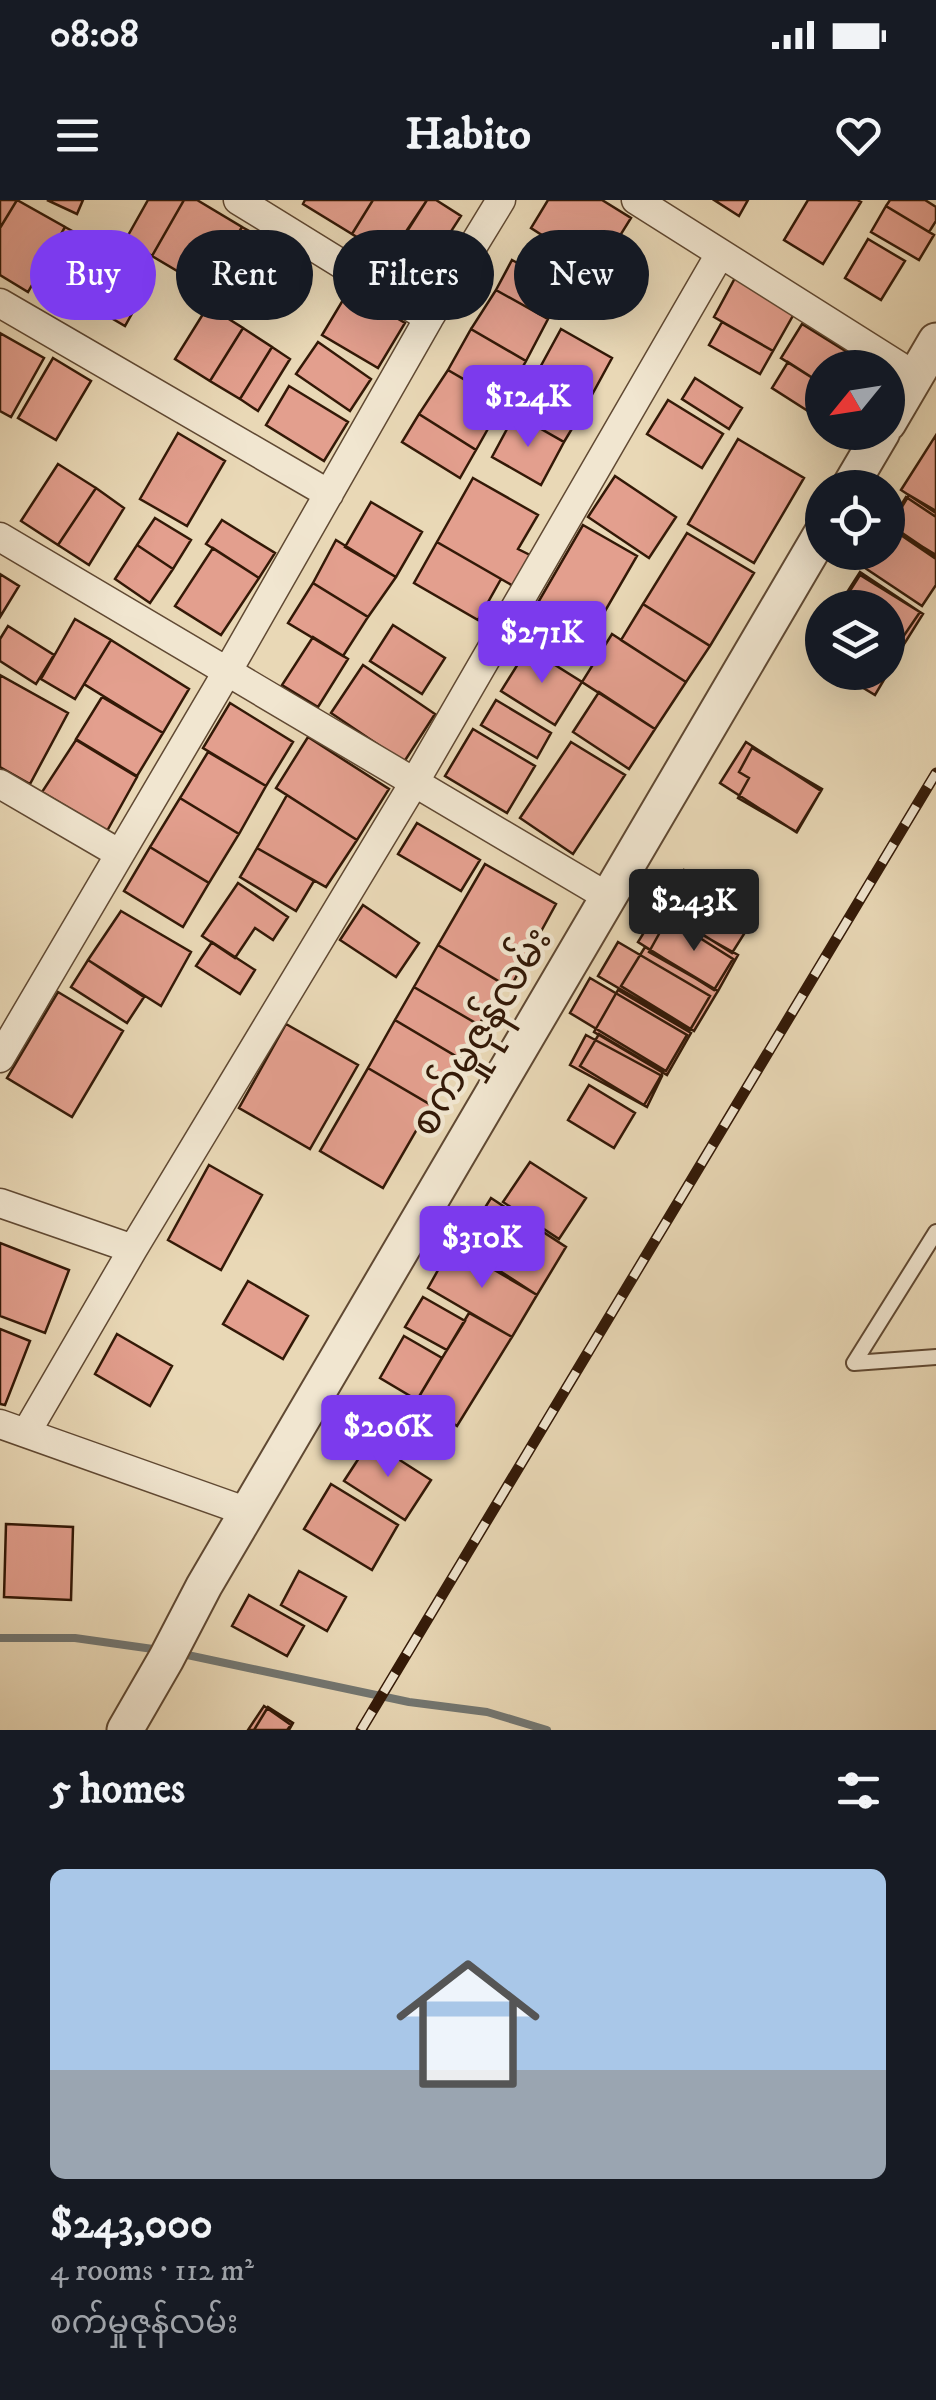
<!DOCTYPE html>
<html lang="en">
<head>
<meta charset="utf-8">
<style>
	:root { --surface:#171b24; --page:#20242c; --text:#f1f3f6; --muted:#9ea1a6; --line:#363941; --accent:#7c3aed }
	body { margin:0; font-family:"IM FELL DW Pica","Noto Sans Myanmar",serif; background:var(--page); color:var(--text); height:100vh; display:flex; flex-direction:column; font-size:38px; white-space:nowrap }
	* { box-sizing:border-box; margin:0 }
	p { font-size:32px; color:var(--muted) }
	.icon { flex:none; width:55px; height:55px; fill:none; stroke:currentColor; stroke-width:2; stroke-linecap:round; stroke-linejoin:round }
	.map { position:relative; height:1530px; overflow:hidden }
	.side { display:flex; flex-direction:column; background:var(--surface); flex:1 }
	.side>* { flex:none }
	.hud { position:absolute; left:30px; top:30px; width:878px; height:90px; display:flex; gap:20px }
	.needle { width:65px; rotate:240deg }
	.controls { position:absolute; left:805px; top:150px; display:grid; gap:20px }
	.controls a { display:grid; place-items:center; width:100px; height:100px; border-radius:50%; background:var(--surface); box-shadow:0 10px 40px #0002; font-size:50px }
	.price { position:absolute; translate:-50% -85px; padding:0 22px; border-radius:10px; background:var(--accent); color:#fff; font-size:32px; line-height:65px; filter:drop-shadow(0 2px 5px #0008) }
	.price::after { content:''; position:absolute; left:50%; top:60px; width:30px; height:22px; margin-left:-15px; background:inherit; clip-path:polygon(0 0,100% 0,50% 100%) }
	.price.on { background:#222; color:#fff }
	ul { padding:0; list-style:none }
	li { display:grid; align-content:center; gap:20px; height:530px; padding:0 50px }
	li+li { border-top:2px solid var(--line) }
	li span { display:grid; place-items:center; height:310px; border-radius:15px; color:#555 }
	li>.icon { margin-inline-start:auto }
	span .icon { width:180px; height:180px; fill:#fffc; stroke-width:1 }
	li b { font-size:42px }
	h2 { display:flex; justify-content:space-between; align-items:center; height:120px; padding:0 50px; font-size:42px }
	.tag { padding:0 35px; border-radius:45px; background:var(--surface); box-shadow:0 10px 40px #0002; font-size:35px; line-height:90px }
	.tag.on { background:var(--accent); color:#fff }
	.status { display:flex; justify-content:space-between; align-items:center; height:70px; padding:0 50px; background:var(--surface); direction:ltr }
	.status svg { height:28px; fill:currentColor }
	header { display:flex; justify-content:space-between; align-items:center; height:130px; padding:0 50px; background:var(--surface); font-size:45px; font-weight:700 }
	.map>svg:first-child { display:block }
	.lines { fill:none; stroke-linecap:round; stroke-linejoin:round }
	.stream { stroke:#737772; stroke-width:8 }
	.building { fill:#e39f8e; stroke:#331907; stroke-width:2.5 }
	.service-casing { stroke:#604933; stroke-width:18 }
	.minor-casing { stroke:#604933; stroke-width:31 }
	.tertiary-casing { stroke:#604933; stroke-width:39 }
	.service { stroke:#f1e6d0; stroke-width:14 }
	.minor { stroke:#f1e6d0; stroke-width:28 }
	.tertiary { stroke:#f1e6d0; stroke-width:35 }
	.rail-casing { stroke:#331907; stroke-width:11 }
	.rail { stroke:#f1e6d0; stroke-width:8; stroke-dasharray:22; stroke-linecap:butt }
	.labels { text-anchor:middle; stroke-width:9; stroke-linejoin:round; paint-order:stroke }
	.street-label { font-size:40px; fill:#331907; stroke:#f1e6d0 }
</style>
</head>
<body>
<div class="status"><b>08:08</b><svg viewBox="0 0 49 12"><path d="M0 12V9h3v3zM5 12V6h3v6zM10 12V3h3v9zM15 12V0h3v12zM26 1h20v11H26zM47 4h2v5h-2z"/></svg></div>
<header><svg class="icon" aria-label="menu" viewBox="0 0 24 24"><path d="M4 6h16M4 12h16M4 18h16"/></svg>Habito<svg class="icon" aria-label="heart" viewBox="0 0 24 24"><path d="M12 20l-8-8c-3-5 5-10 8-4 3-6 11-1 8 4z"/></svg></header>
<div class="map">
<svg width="936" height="1530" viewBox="0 0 936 1530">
	<rect width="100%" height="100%" fill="#e9d8b6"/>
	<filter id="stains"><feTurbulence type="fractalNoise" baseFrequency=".002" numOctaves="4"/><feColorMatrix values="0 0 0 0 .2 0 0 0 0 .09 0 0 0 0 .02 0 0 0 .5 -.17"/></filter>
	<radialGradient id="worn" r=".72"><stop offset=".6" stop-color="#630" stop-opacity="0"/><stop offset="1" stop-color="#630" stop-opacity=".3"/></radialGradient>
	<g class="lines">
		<path class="stream" d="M0 1438H75L160 1450
			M178 1453 409 1502 487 1512 547 1530"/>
	</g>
	<path class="building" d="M0 0H17L0 28Z
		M17 0 65 27 28 92 0 75V28Z
		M47 0H83L77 14Z
		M148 0H184L152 56 126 39Z
		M184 0H197L242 27 206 88 152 56Z
		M305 0H373L352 34 303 4Z
		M373 0H427L389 57 352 34Z
		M427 0H436L461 16 430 64 399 44Z
		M548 0H602L631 18 598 71 531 28Z
		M714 0H748L739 16Z
		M808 0H857L861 2 823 64 784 40Z
		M890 0H925L936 7V21L929 32 886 6Z
		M886 6 934 35 919 60 871 32Z
		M65 27 105 49 74 105 33 83Z
		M242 27 282 49 245 113 206 88Z
		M868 39 905 61 881 100 845 78Z
		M112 53 153 76 125 126 84 102Z
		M512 60 565 89 548 119 496 90Z
		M735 78 795 112 773 151 714 117Z
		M349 90 405 123 378 168 322 135Z
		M496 90 548 119 526 161 471 129Z
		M208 106 243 128 210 181 175 159Z
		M722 122 773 151 760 174 709 145Z
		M802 124 863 162 860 168H822V184L781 158Z
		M243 128 272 147 240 199 210 181Z
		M471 129 526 161 503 202 448 170Z
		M561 129 612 158 588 202 537 173Z
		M0 133 44 158 11 217 0 211Z
		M318 142 371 179 350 211 296 174Z
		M272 147 290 159 258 211 240 199Z
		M53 158 91 181 56 240 18 218Z
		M788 162 822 184V220L772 188Z
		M448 170 503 202 476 250 419 214Z
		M537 173 588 202 564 242 515 214Z
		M695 178 742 208 729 229 682 199Z
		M289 186 348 222 324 261 266 225Z
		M668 200 723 234 702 268 647 234Z
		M419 214 476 250 460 278 402 242Z
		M515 214 564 242 541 285 492 257Z
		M178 233 225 261 187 326 140 299Z
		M936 235V313L901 290Z
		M738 239 804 278 754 363 688 324Z
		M58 264 96 288 58 345 21 321Z
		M615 276 676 317 649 358 588 317Z
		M473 278 538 315 518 349 532 356 515 387 437 342Z
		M96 288 124 308 89 365 58 345Z
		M909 295 936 311V355L890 327Z
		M906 297 936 317V356L889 324Z
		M371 302 422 332 396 377 345 347Z
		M155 318 191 340 173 369 137 345Z
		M222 320 275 353 259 378 206 344Z
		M583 325 637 356 590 437 536 406Z
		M889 327 936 359V385L922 406 862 366 872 352H888Z
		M687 333 754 373 710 446 643 404Z
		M336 340 396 377 368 417 313 383Z
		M437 342 501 379 478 420 414 383Z
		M137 345 173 369 150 403 115 379Z
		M213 348 259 378 221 435 175 406Z
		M860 372 920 412 888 459V408H837Z
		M0 374 19 386 0 417Z
		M860 375 923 414 896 457 888 452V408H839Z
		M313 383 368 417 343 456 288 423Z
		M643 404 710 446 686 482 621 440Z
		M75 419 111 440 75 499 41 479Z
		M393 425 445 458 422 494 370 461Z
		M8 426 54 455 36 484 0 461V439Z
		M612 434 686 482 655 529 582 482Z
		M313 437 348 459 318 507 282 485Z
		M111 440 189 489 163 533 84 484Z
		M528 448 582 482 555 525 501 491Z
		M888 456 895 461 875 495 837 472H888Z
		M363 465 435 514 404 562 331 513Z
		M0 475 68 513 30 584 0 567Z
		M599 492 655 529 629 569 573 532Z
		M102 497 163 533 137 576 76 539Z
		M496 500 551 533 537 558 481 525Z
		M230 503 293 542 266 586 203 548Z
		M473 529 535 566 507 613 445 576Z
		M308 537 389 589 357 640 276 588Z
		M76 540 137 577 107 631 42 592Z
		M571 542 625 575 573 654 520 618Z
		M746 542 821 591 796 632 720 583Z
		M752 548 822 589 797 632 738 598 749 578 739 572Z
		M208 552 266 586 239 634 180 598Z
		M287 595 357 640 326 687 257 648Z
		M180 598 239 634 209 683 150 647Z
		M417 623 480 660 461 691 398 654Z
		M150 647 209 683 183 727 124 691Z
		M257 648 314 681 296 711 240 677Z
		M485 664 556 704 510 788 438 745Z
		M684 670 756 715 732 753 661 708Z
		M238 683 288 717 273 740 255 728 235 758 202 736Z
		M363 705 419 743 396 777 340 740Z
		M121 711 191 752 161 806 88 760Z
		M657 711 733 759 714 790 638 742Z
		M669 716 738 755 718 791 649 752Z
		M212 742 255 770 240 794 196 766Z
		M618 742 710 796 690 830 598 776Z
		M438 745 503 784 479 825 414 787Z
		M645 747 718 791 694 831 621 786Z
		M88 760 144 797 127 823 71 787Z
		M590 778 687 835 666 871 570 813Z
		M414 787 479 825 459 858 395 820Z
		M618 790 691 833 667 875 594 832Z
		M58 792 123 831 72 917 7 878Z
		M395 820 459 858 431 905 368 868Z
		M286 824 358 865 310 949 239 908Z
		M599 834 663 872 644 905 580 866Z
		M586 835 662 876 647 907 570 865Z
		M368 868 431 905 383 988 320 951Z
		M589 885 635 913 614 948 568 920Z
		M530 962 586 998 559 1039 503 1002Z
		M209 965 262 995 221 1070 168 1040Z
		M491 998 566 1047 537 1095 461 1046Z
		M0 1043 69 1070 45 1133 0 1116Z
		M452 1045 537 1095 512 1137 428 1088Z
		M248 1081 308 1116 283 1159 223 1124Z
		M423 1097 465 1121 447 1150 405 1127Z
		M469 1113 512 1137 457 1226 417 1200Z
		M0 1129 30 1141 5 1205 0 1204Z
		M117 1134 172 1166 150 1206 95 1174Z
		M404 1136 442 1158 417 1200 380 1178Z
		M370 1241 431 1280 405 1320 344 1281Z
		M331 1284 398 1325 372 1370 304 1329Z
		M6 1324 73 1327 71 1400 4 1397Z
		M299 1371 346 1397 327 1431 281 1405Z
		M249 1395 304 1426 287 1456 232 1426Z
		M264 1506 291 1525 287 1530H248Z
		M268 1507 293 1523 289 1530H254Z"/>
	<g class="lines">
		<g class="service-casing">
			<path id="service" d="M854 1163 936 1032
				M854 1163 936 1157"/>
		</g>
		<g class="minor-casing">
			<path id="minor" d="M238 0 429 118
				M636 0 915 176
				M0 103 329 294
				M0 337 608 697
				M0 584 120 654
				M0 858 227 472 429 118 501 0
				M0 1003 133 1049
				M0 1224 248 1312
				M26 1233 133 1049 414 583 720 54"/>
		</g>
		<g class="tertiary-casing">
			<path id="tertiary" d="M888 223 936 141
				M849 288 882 232
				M125 1530 166 1459 204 1386 822 333"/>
		</g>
		<use href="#service" class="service"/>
		<use href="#minor" class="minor"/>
		<use href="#tertiary" class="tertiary"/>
		<g class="rail-casing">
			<path id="rail" d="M361 1530 936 573"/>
		</g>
		<use href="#rail" class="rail"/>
	</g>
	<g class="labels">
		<g class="street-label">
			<text transform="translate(480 831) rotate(-59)" y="14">စက်မှုဇုန်လမ်း</text>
		</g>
	</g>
	<rect width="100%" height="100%" filter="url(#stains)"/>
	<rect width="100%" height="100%" fill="url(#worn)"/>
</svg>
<div class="controls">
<a><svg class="needle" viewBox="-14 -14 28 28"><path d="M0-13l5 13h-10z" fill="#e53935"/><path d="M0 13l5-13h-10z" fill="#9ea1a6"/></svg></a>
<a><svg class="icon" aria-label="locate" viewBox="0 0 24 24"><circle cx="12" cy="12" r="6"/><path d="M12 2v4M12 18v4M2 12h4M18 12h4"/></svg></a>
<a><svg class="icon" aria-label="layers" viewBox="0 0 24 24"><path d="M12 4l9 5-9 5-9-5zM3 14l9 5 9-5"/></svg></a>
</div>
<b class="price" style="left:528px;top:250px">$124K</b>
<b class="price" style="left:542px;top:486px">$271K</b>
<b class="price on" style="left:694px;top:754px">$243K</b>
<b class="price" style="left:482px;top:1091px">$310K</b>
<b class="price" style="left:388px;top:1280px">$206K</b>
<div class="hud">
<a class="tag on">Buy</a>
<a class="tag">Rent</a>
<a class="tag">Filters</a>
<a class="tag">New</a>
</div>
</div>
<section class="side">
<h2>5 homes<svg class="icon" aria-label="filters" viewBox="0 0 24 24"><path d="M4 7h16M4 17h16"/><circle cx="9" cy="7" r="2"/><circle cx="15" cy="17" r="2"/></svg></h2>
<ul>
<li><span style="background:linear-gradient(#a9c7e8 65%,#9aa5b1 0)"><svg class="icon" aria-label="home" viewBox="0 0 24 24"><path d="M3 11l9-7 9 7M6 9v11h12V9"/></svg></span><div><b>$243,000</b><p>4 rooms · 112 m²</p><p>စက်မှုဇုန်လမ်း</p></div></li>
</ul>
</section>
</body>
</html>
